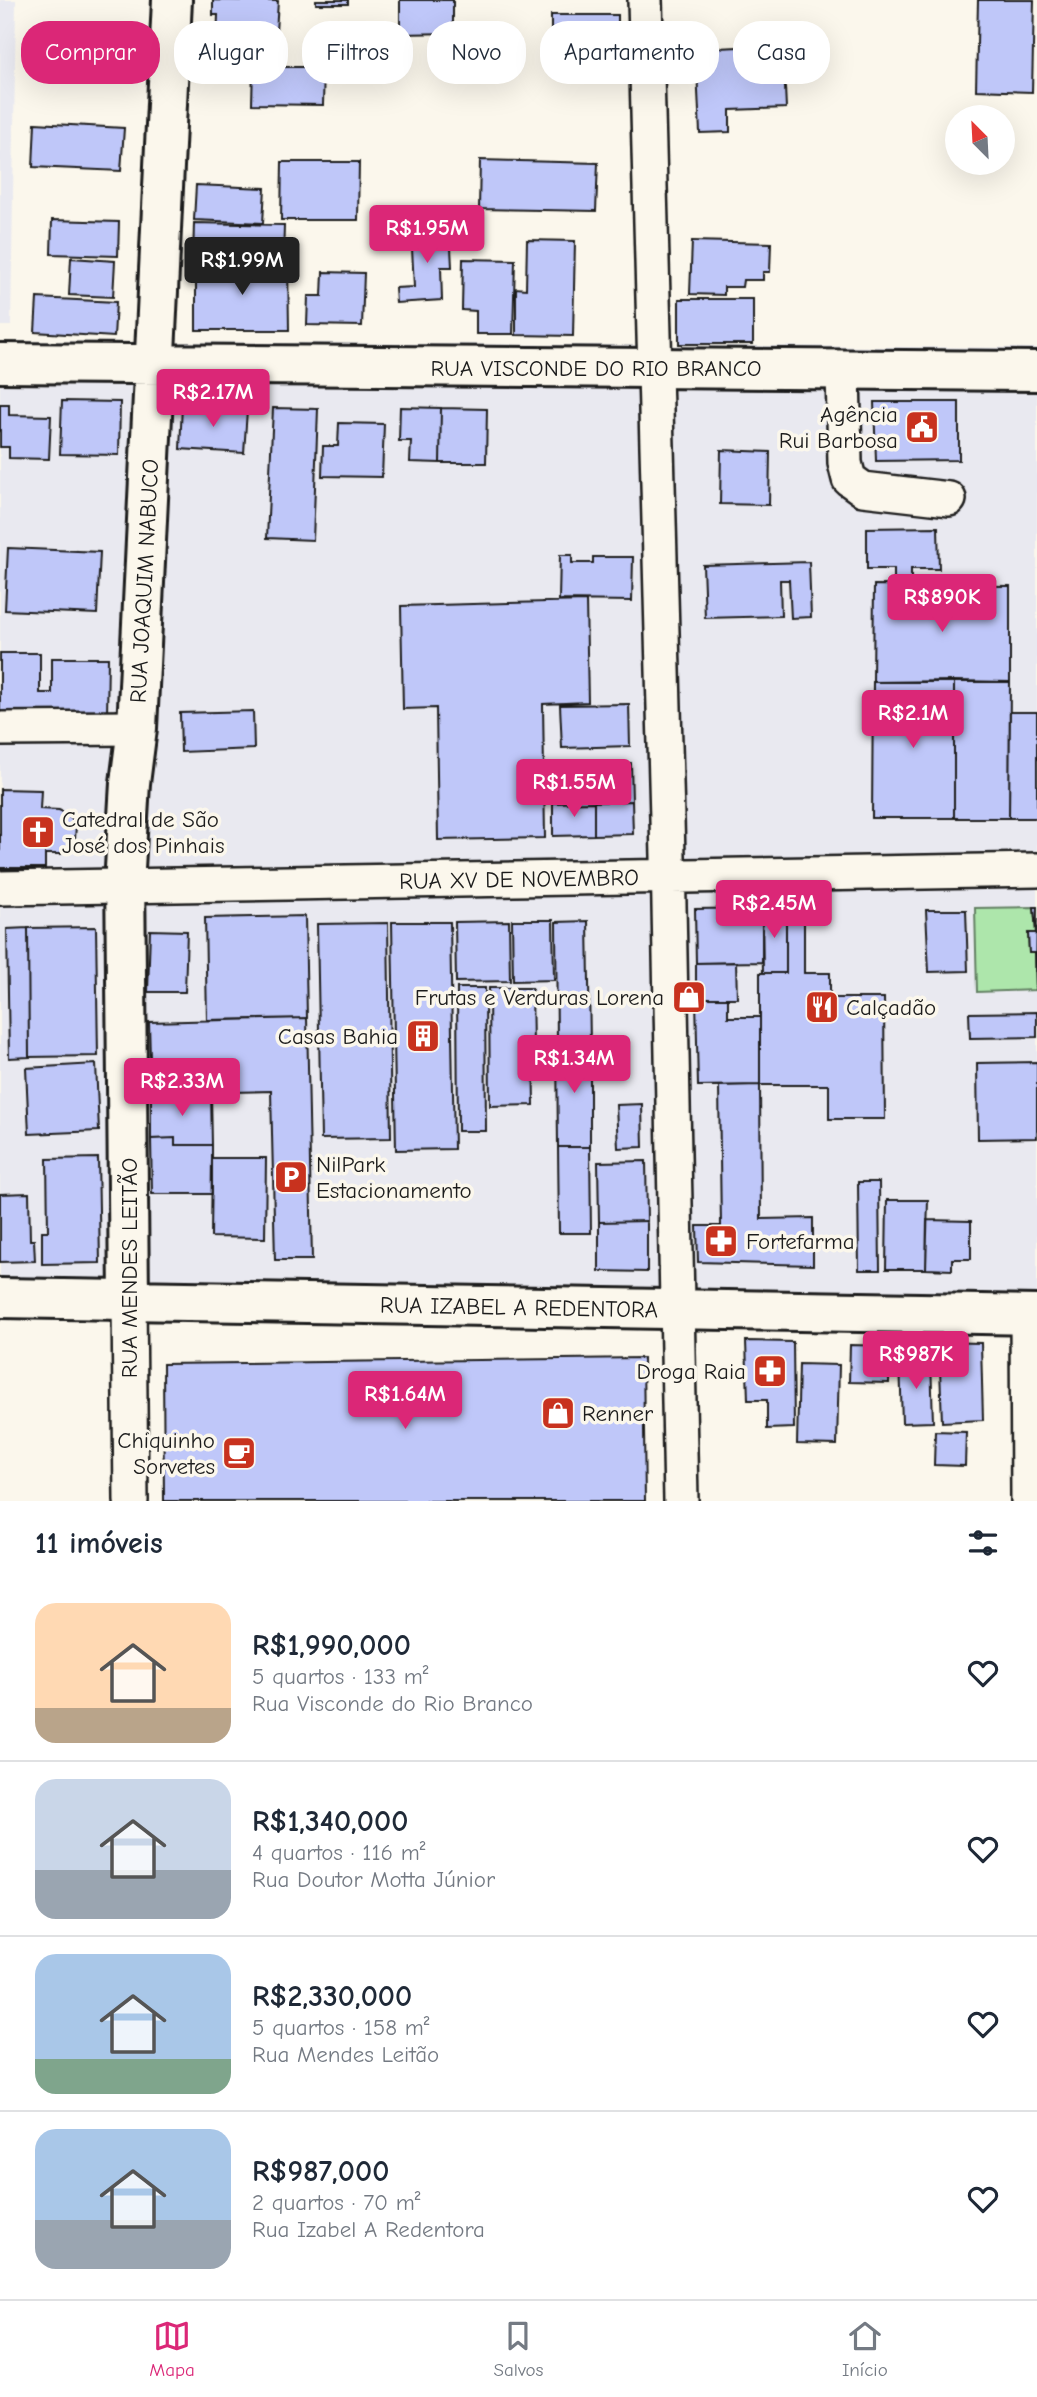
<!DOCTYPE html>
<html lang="pt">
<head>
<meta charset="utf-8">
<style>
	:root { --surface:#fff; --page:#f2f2f3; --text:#1f2937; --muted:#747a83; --line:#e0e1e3; --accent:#db2777 }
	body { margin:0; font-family:"Comic Neue",sans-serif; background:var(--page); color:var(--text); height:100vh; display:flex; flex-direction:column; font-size:26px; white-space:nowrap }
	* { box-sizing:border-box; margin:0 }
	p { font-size:23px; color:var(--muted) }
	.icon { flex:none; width:38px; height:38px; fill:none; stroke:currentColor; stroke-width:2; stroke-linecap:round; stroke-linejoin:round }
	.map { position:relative; height:1501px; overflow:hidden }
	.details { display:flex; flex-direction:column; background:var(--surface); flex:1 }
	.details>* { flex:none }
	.banner { position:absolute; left:21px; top:21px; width:996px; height:63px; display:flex; gap:14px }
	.needle { width:46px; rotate:336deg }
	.buttons { position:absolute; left:945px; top:105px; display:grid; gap:14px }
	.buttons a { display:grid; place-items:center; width:70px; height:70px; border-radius:50%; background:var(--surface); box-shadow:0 7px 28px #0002; font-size:35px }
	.price { position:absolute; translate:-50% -60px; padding:0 16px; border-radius:7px; background:var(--accent); color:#fff; font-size:23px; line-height:46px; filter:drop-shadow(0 2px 4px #0008) }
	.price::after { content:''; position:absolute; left:50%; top:42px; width:21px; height:16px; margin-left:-10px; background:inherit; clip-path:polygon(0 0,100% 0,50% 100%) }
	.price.selected { background:#222; color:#fff }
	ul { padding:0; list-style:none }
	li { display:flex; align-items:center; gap:21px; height:175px; padding:0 35px }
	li+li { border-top:2px solid var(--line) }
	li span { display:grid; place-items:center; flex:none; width:196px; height:140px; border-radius:21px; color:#555 }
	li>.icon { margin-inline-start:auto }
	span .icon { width:84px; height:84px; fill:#fffc; stroke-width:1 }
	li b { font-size:30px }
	h2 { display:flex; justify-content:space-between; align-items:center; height:84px; padding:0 35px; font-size:30px }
	.chip { padding:0 24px; border-radius:28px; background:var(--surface); box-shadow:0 7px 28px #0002; font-size:24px; line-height:63px }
	.chip.selected { background:var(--accent); color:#fff }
	.menu { display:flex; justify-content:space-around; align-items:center; height:98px; border-top:2px solid var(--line); background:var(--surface); font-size:19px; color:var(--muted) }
	.menu a { display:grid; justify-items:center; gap:4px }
	.menu .selected { color:var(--accent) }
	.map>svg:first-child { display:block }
	.built { fill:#e9e9f0 }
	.green { fill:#ade6ab; stroke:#648164; stroke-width:2 }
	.building { fill:#bfc7f9; stroke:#1c1c1c; stroke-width:2 }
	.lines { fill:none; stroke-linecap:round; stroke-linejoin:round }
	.minor-casing { stroke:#1c1c1c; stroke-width:38 }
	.major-casing { stroke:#1c1c1c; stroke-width:44 }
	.minor { stroke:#fbf7ec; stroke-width:33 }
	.major { stroke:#fbf7ec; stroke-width:38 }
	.labels { text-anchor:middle; stroke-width:7; stroke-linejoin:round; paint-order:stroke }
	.street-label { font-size:23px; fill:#1c1c1c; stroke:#fbf7ec }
	.poi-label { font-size:23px; fill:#1c1c1c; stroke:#fbf7ec; text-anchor:end }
</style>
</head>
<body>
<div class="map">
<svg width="1037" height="1501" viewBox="0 0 1037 1501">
	<rect width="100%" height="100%" fill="#fbf7ec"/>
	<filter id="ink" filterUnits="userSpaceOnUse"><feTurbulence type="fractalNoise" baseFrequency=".0143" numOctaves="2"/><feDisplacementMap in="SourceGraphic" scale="14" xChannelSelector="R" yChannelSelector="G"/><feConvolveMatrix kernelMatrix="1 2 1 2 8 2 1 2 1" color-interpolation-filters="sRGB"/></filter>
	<g filter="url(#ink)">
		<path class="built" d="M0 0H16L11 326H0Z
			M0 341 1037 348V1308L0 1287Z"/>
		<path class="green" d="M1034 907 1036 933H1028L1029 953H1035L1036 990 977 992 975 908Z"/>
		<path class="building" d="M213 0 278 1 276 32 247 31 246 43 217 41 218 15H213Z
			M316 0H348V4H316Z
			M400 0H453V33L400 34Z
			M978 0H1034L1032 92 976 90Z
			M551 15H618V52H551Z
			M783 45 786 108 730 110V132L700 133 696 49Z
			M253 67H324L323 105 252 104Z
			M35 123 124 128 121 171 33 167Z
			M480 160 598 163 596 211 479 209Z
			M282 162H359L358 220H281Z
			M196 185 265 188 263 223 194 220Z
			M52 220 119 222 118 256 51 254Z
			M194 223 284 225 283 261 193 259Z
			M450 228 452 267H441L442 300 396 303 395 288 414 287 411 229Z
			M527 240 575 241 573 336 516 335V288L526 289Z
			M692 241 771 243 770 272H763V280H743L742 287H724V295L690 294Z
			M71 258 115 261 113 297 69 295Z
			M463 259 515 260 513 334H476V311L462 310Z
			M196 263H288L289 330H196Z
			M323 272 364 273 362 326 307 325 308 296H322Z
			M37 298 116 302 114 337 35 332Z
			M679 299H753V344H679Z
			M62 401 120 402 119 455 60 454Z
			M874 402H959V460L876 461Z
			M0 404H9V415L51 416 49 459 9 458V447H0Z
			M182 405 247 410 244 453 180 449Z
			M400 407 441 408 440 463 410 462 411 441H399Z
			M273 408 318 409 313 540 267 538Z
			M441 408 487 409 486 463H440Z
			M339 423 384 424 382 477 322 476 323 446H338Z
			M721 450 770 452 769 505 720 504Z
			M938 527 939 569H911V583H894V569H867V528Z
			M8 548 100 552 97 614 5 610Z
			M560 555H572V563H593V557H633L632 601 559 600Z
			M809 562 811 617 791 618 789 580H780L781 616 705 618 703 565Z
			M874 585 1010 586V682H873Z
			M586 601 588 702 543 704 545 838 438 840 436 708 403 709 401 606Z
			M0 653H40V693H52V658H108L107 716H0Z
			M954 681V818H872L873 682Z
			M954 681 1010 682 1009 818H954Z
			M629 704 630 746 562 748 560 705Z
			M253 711 254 749 181 752 180 713Z
			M1010 712H1037V818H1009Z
			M631 763 632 801 553 803 552 765Z
			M0 789 41 790 40 809 59 810 69 815 76 826 75 839 71 847 61 854H45V868H0Z
			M632 801 633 834 594 835V802Z
			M594 802V835L553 836V803Z
			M795 906 804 907V973H830V998H884L885 1119H829V1085H760V973H786V907Z
			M786 907V973H763L762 908Z
			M1034 907H1037L1036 990 1035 953H1029L1028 933H1036Z
			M762 908V962L696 963 695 909Z
			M926 910H966L968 971 929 972Z
			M305 916 307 1018 207 1020 205 918Z
			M512 920H553L554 980 513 981Z
			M509 921 510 981 456 982 455 922Z
			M588 921 590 1044 557 1045 556 922Z
			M392 922H450L454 1149 396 1150Z
			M388 923 391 1138 321 1139 317 924Z
			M96 927 98 1056 29 1057 28 928Z
			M28 928 29 1057 9 1058 7 929Z
			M150 930 187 931 185 992H148Z
			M736 962 737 998H696V963Z
			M457 988H485L486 1131H458Z
			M489 988H532L534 1105 490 1106Z
			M696 998H728V1017H760V1085L698 1086Z
			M1037 1012V1037L970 1038 969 1013Z
			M307 1018 312 1260H275L271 1091 151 1094 149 1022Z
			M590 1044V1147H558L557 1045Z
			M1037 1062V1138L978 1139 977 1063Z
			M96 1064 99 1131 29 1134 26 1068Z
			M760 1085 761 1219 813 1218V1265L698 1262 697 1226H721L719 1086Z
			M211 1092 212 1145H175V1138L151 1139V1094Z
			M642 1104 643 1147 618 1148 616 1105Z
			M175 1138V1145H212V1194H152L151 1139Z
			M558 1147H590L591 1233H559Z
			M98 1158 100 1263 42 1264V1231H48L47 1159Z
			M212 1158H266L265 1238 211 1237Z
			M646 1161 647 1221 599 1222 598 1162Z
			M858 1182H879L880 1270H859Z
			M29 1193 30 1240H34L35 1261 0 1262V1194Z
			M887 1200H928L926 1269H886Z
			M927 1220 971 1221V1259H952V1270L926 1269Z
			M647 1221V1272L599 1271V1222Z
			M746 1341 793 1342 794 1428 767 1429V1400H748Z
			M939 1342 981 1343 983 1420 942 1422Z
			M850 1345 890 1346 889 1383 849 1382Z
			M643 1358 645 1501H164L163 1364Z
			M900 1360H931L933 1422 902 1423Z
			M799 1364 839 1365 837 1445 797 1444Z
			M935 1431 966 1432 965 1466 934 1465Z"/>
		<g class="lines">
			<g class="minor-casing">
				<path id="minor" d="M645 0 668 856 681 1501
					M843 370 845 463 849 479 863 489 949 499
					M0 729 137 728
					M0 888 1037 870
					M129 1300 131 1501
					M1027 1315 1028 1501"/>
			</g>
			<g class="major-casing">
				<path id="major" d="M0 363 1037 371
					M0 1298 1037 1315
					M129 1300 125 868 130 783 137 728 172 0"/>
			</g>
			<use href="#minor" class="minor"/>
			<use href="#major" class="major"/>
		</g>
	</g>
	<defs>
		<g id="civic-square" transform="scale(1.75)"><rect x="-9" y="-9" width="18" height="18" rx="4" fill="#c8321e" stroke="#fbf7ec"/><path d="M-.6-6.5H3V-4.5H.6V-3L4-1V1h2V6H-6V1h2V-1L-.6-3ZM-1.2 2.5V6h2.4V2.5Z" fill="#fff"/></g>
		<g id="church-square" transform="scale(1.75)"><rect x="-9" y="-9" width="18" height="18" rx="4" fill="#c8321e" stroke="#fbf7ec"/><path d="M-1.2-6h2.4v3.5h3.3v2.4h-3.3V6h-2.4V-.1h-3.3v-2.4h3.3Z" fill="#fff"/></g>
		<g id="shop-square" transform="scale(1.75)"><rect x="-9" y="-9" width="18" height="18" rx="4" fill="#c8321e" stroke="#fbf7ec"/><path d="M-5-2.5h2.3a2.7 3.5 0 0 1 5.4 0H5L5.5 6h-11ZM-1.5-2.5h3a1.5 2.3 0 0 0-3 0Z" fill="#fff"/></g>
		<g id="restaurant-square" transform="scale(1.75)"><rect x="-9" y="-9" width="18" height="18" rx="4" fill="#c8321e" stroke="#fbf7ec"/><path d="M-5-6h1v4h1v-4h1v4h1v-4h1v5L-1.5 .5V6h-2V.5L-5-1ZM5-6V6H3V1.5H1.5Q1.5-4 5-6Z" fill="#fff"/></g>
		<g id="building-square" transform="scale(1.75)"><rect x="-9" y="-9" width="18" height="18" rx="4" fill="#c8321e" stroke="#fbf7ec"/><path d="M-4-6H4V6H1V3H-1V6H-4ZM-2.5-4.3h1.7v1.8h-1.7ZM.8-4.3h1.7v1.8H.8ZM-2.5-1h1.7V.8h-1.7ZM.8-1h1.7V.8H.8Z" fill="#fff"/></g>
		<g id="parking-square" transform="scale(1.75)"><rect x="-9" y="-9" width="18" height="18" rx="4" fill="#c8321e" stroke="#fbf7ec"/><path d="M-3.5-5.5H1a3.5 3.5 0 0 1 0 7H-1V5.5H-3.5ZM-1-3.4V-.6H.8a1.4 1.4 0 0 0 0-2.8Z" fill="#fff"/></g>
		<g id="pharmacy-square" transform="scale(1.75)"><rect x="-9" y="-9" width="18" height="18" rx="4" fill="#c8321e" stroke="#fbf7ec"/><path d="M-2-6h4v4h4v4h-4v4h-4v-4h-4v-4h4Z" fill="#fff"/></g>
		<g id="cafe-square" transform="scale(1.75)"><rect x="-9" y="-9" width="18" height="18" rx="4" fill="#c8321e" stroke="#fbf7ec"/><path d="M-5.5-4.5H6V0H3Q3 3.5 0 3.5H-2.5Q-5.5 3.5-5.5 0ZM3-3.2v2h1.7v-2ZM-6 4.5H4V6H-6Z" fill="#fff"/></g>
	</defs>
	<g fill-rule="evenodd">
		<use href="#civic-square" x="922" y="427"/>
		<use href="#church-square" x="38" y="832"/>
		<use href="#shop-square" x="689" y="997"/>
		<use href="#restaurant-square" x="822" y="1007"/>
		<use href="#building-square" x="423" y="1036"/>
		<use href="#parking-square" x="291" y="1177"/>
		<use href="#pharmacy-square" x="721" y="1241"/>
		<use href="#pharmacy-square" x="770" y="1371"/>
		<use href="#shop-square" x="558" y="1413"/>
		<use href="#cafe-square" x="239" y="1453"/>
	</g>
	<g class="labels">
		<g class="street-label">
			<text x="596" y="376">RUA VISCONDE DO RIO BRANCO</text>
			<text transform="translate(144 581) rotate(-87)" y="8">RUA JOAQUIM NABUCO</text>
			<text transform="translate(519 879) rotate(-1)" y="8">RUA XV DE NOVEMBRO</text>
			<text transform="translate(129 1268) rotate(-90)" y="8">RUA MENDES LEITÃO</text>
			<text transform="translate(519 1307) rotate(1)" y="8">RUA IZABEL A REDENTORA</text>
		</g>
		<g class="poi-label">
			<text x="898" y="422">Agência<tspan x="898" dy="26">Rui Barbosa</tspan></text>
			<text x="62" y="827" text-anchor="start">Catedral de São<tspan x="62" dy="26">José dos Pinhais</tspan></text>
			<text x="664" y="1005">Frutas e Verduras Lorena</text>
			<text x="846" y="1015" text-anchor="start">Calçadão</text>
			<text x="398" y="1044">Casas Bahia</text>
			<text x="316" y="1172" text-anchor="start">NilPark<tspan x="316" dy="26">Estacionamento</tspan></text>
			<text x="746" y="1249" text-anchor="start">Fortefarma</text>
			<text x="746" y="1379">Droga Raia</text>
			<text x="582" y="1421" text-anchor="start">Renner</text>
			<text x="215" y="1448">Chiquinho<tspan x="215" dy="26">Sorvetes</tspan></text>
		</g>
	</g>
</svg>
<div class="buttons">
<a><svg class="needle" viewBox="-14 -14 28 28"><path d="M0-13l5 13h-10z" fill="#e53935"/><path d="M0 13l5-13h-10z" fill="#747a83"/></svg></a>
</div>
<b class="price" style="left:427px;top:265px">R$1.95M</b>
<b class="price selected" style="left:242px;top:297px">R$1.99M</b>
<b class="price" style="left:213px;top:429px">R$2.17M</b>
<b class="price" style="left:942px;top:634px">R$890K</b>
<b class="price" style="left:913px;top:750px">R$2.1M</b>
<b class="price" style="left:574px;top:819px">R$1.55M</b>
<b class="price" style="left:774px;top:940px">R$2.45M</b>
<b class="price" style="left:574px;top:1095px">R$1.34M</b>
<b class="price" style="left:182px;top:1118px">R$2.33M</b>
<b class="price" style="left:916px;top:1391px">R$987K</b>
<b class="price" style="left:405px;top:1431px">R$1.64M</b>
<div class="banner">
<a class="chip selected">Comprar</a>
<a class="chip">Alugar</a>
<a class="chip">Filtros</a>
<a class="chip">Novo</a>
<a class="chip">Apartamento</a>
<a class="chip">Casa</a>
</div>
</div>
<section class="details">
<h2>11 imóveis<svg class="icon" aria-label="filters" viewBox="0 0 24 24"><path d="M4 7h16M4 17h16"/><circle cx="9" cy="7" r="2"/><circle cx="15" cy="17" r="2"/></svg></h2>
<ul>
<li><span style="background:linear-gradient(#ffd9b3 75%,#b9a48a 0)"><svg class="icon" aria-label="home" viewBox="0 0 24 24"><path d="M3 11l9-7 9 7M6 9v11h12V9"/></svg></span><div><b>R$1,990,000</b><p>5 quartos · 133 m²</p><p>Rua Visconde do Rio Branco</p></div><svg class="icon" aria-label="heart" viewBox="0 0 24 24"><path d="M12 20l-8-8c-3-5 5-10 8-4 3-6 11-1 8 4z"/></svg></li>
<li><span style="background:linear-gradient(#c9d6e8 65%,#9aa5b1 0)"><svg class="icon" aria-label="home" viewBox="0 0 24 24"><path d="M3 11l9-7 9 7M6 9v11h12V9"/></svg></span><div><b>R$1,340,000</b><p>4 quartos · 116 m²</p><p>Rua Doutor Motta Júnior</p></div><svg class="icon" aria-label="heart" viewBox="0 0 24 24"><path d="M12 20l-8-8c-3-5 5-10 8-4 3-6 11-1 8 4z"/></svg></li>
<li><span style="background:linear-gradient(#a9c7e8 75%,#7fa58c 0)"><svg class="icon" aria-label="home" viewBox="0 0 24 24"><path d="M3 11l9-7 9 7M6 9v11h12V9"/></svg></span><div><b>R$2,330,000</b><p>5 quartos · 158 m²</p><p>Rua Mendes Leitão</p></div><svg class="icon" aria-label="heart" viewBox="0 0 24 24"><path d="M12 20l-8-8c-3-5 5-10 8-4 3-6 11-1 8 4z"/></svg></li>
<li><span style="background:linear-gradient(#a9c7e8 65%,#9aa5b1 0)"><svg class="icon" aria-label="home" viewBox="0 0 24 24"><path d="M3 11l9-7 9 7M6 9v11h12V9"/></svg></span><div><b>R$987,000</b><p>2 quartos · 70 m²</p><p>Rua Izabel A Redentora</p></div><svg class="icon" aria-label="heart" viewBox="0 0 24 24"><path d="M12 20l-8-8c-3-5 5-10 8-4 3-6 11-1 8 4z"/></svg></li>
</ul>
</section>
<nav class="menu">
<a class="selected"><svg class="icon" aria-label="map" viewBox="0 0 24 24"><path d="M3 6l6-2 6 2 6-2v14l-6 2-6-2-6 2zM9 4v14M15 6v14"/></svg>Mapa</a>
<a><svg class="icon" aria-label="saved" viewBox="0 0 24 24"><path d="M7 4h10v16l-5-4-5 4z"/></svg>Salvos</a>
<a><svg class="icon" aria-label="home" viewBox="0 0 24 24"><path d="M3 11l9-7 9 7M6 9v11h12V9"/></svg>Início</a>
</nav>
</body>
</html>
